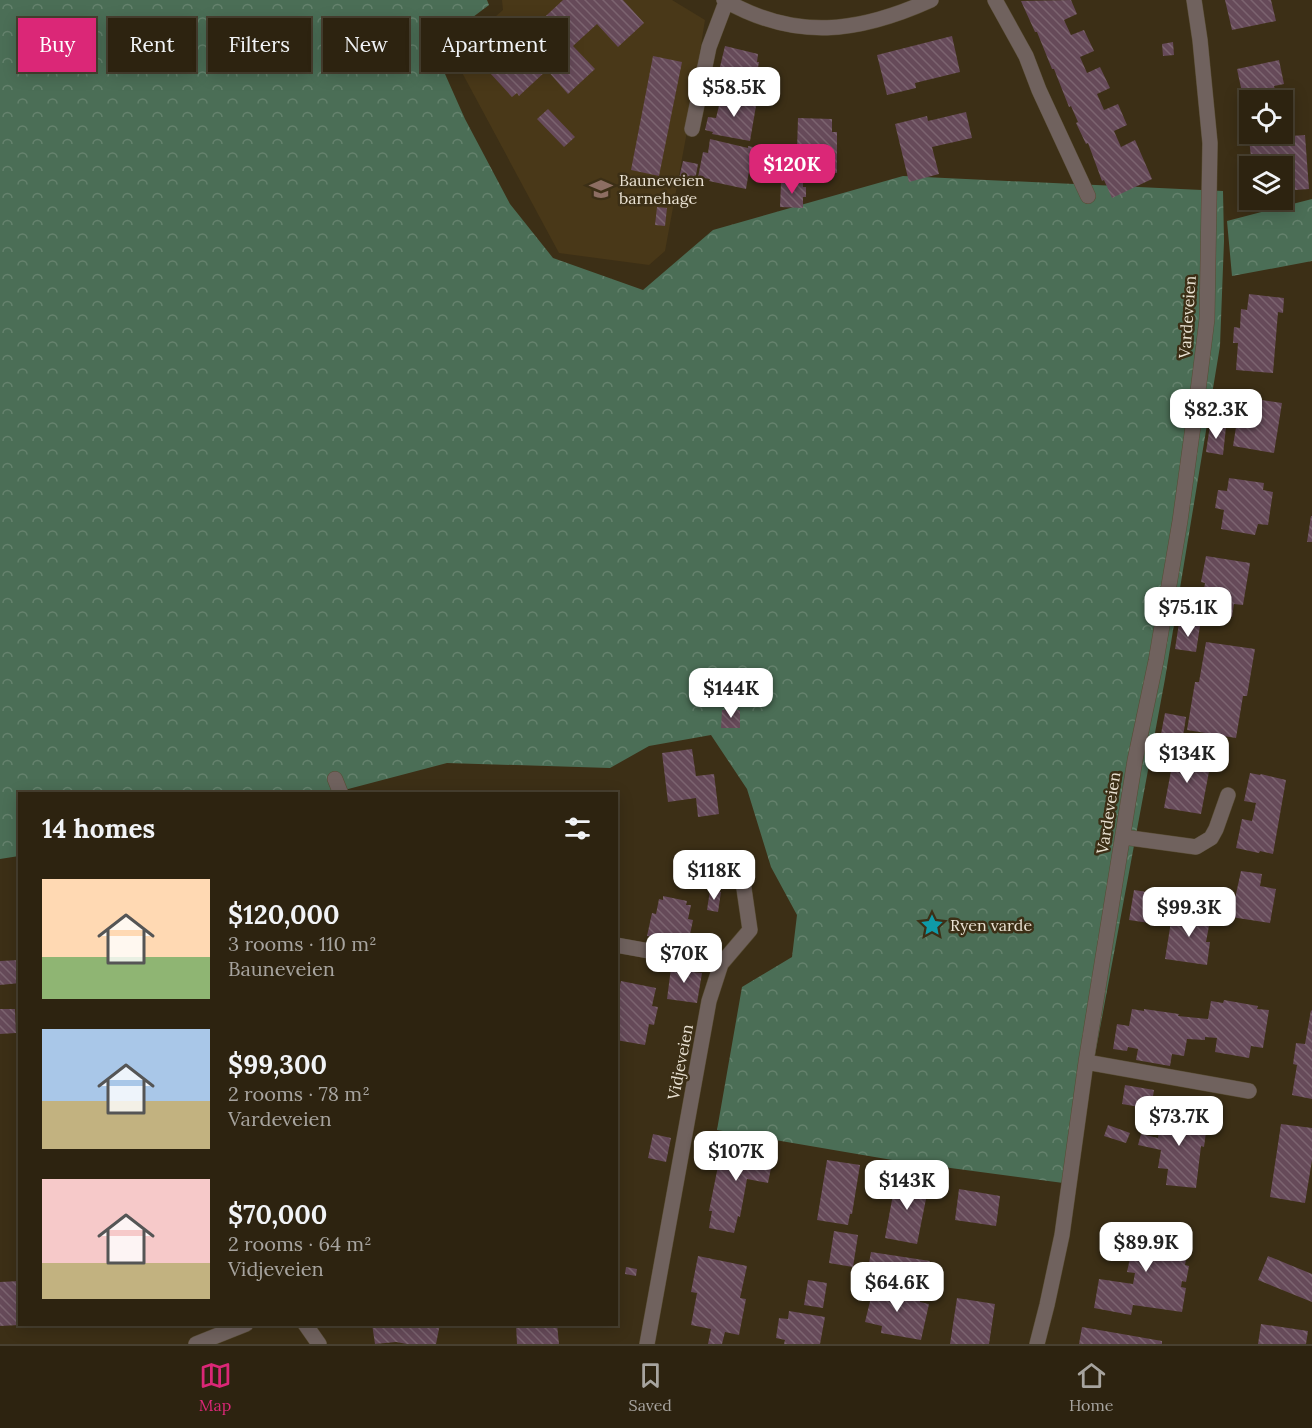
<!DOCTYPE html>
<html lang="en">
<head>
<meta charset="utf-8">
<style>
	:root { --surface:#2d2310; --page:#352b19; --text:#f1f3f6; --muted:#a7a49f; --line:#484030; --accent:#db2777 }
	body { margin:0; font-family:Lora,serif; background:var(--page); color:var(--text); height:100vh; display:flex; flex-direction:column; font-size:22px; white-space:nowrap }
	* { box-sizing:border-box; margin:0 }
	p { font-size:20px; color:var(--muted) }
	.icon { flex:none; width:33px; height:33px; fill:none; stroke:currentColor; stroke-width:2; stroke-linecap:round; stroke-linejoin:round }
	.map { position:relative; flex:1; overflow:hidden }
	.details { position:absolute; left:18px; top:792px; width:600px; height:534px; display:flex; flex-direction:column; background:var(--surface); border-radius:0px; box-shadow:0 3px 15px #0003,0 0 0 2px var(--line) }
	.details>* { flex:none }
	.hud { position:absolute; left:18px; top:18px; width:600px; height:54px; display:flex; gap:12px }
	.controls { position:absolute; left:1239px; top:90px; display:grid; gap:12px }
	.controls a { display:grid; place-items:center; width:54px; height:54px; border-radius:0px; background:var(--surface); box-shadow:0 3px 15px #0003,0 0 0 2px var(--line); font-size:30px }
	.price { position:absolute; translate:-50% -51px; padding:0 14px; border-radius:12px; background:#fff; color:#222; font-size:20px; line-height:39px; filter:drop-shadow(0 2px 3px #0008) }
	.price::after { content:''; position:absolute; left:50%; top:36px; width:18px; height:14px; margin-left:-9px; background:inherit; clip-path:polygon(0 0,100% 0,50% 100%) }
	.price.current { background:var(--accent); color:#fff }
	ul { padding:0; list-style:none }
	li { display:flex; align-items:center; gap:18px; height:150px; padding:0 24px }
	li span { display:grid; place-items:center; flex:none; width:168px; height:120px; border-radius:0px; color:#555 }
	li>.icon { margin-inline-start:auto }
	span .icon { width:72px; height:72px; fill:#fffc; stroke-width:1 }
	li b { font-size:26px }
	h2 { display:flex; justify-content:space-between; align-items:center; height:72px; padding:0 24px; font-size:26px }
	.chip { padding:0 21px; border-radius:0px; background:var(--surface); box-shadow:0 3px 15px #0003,0 0 0 2px var(--line); font-size:21px; line-height:54px }
	.chip.current { background:var(--accent); color:#fff }
	.menu { display:flex; justify-content:space-around; align-items:center; height:84px; border-top:2px solid var(--line); background:var(--surface); font-size:16px; color:var(--muted) }
	.menu a { display:grid; justify-items:center; gap:3px }
	.menu .current { color:var(--accent) }
	.map>svg:first-child { display:block }
	.built { fill:#493818 }
	.forest { fill:url(#forest-crowns) }
	.building { fill:url(#building-back-hatch) }
	.lines { fill:none; stroke-linecap:round; stroke-linejoin:round }
	.minor-casing { stroke:#584c34; stroke-width:16 }
	.minor { stroke:#70625e; stroke-width:15 }
	.labels { text-anchor:middle; stroke-width:5; stroke-linejoin:round; paint-order:stroke }
	.poi-label { font-size:16px; fill:#eae2d3; stroke:#3c2f16; text-anchor:start }
	.street-label { font-size:16px; fill:#eae2d3; stroke:#3c2f16 }
</style>
</head>
<body>
<div class="map">
<svg width="1312" height="1344" viewBox="0 0 1312 1344">
	<defs>
		<pattern id="forest-crowns" width="20" height="18" patternUnits="userSpaceOnUse" patternTransform="scale(1.5)"><rect width="20" height="18" fill="#4b6e56"/><path d="M2 6a3 3 0 1 1 6 0M12 15a3 3 0 1 1 6 0" fill="none" stroke="#65826d"/></pattern>
		<pattern id="building-back-hatch" width="6" height="6" patternUnits="userSpaceOnUse" patternTransform="scale(1.5)"><rect width="6" height="6" fill="#664a59"/><path d="M-1 5l2 2M0 0l6 6M5-1l2 2" fill="none" stroke="#7c6470"/></pattern>
	</defs>
	<rect width="100%" height="100%" fill="#3c2f16"/>
	<path class="built" d="M502 0H672L705 20 688 126 665 251 649 265 559 253 452 54 503 10Z"/>
	<path class="forest" d="M0 0H487L489 5 433 47 465 119 510 204 553 258 643 290 713 230 903 176 1223 191 1224 241 1220 346 1165 679 1071 1184 898 1161 717 1130 742 987 792 957 797 915 771 867 747 789 711 735 649 746 610 768 447 763 333 793 20 794 19 856 0 859Z
		M1312 199V261L1232 276 1227 221Z"/>
	<path class="building" d="M563 0H623L644 23 618 47 597 24 573 46 595 69 568 94 547 70 519 96 517 93 512 97 490 73 495 69 492 66Z
		M1071 0 1077 14 1064 20 1071 35 1084 30 1094 51 1080 57 1087 73 1100 67 1110 88 1097 94 1104 110 1118 104 1127 125 1114 131 1121 147 1135 140 1152 179 1112 198 1104 180 1102 181 1088 143 1086 144 1076 123 1078 122 1071 106 1069 107 1054 69H1052L1037 32H1035L1021 1Z
		M1225 0H1271L1276 21 1232 30Z
		M952 36 960 72 915 83 916 88 887 95 877 55Z
		M1173 42 1174 55 1163 56 1162 44Z
		M725 46 758 54 757 62H759L753 94 716 87V85L709 83 711 70 719 71Z
		M653 56 682 62 659 176 631 170Z
		M1279 60 1284 84 1274 86 1277 100H1250V112L1242 111 1241 103 1244 102 1237 69Z
		M722 93 757 100 750 141 712 134 713 132 705 130 708 117 716 118Z
		M548 109 575 137 564 147 537 119Z
		M966 112 972 138 932 147 939 174 909 182 895 124 927 116 928 121Z
		M798 118 832 119V132H837V173L791 172V162H788V150H797Z
		M1305 135 1309 189 1282 191V166H1252L1249 139Z
		M710 139 748 148V146L753 147 746 189 709 181 710 179 698 177 703 152 708 153Z
		M683 161 698 164 694 186 678 183Z
		M781 183H803V187H806V197H803V208L780 207Z
		M657 207 667 208 665 226 655 225Z
		M1249 294 1284 298 1283 313 1278 312 1273 373 1236 370 1238 343H1233L1234 327 1240 328 1241 309 1247 310Z
		M1241 397 1282 403 1274 453 1233 446 1236 427H1234L1235 417H1238Z
		M1210 425 1226 427 1223 455 1206 452Z
		M1229 478 1264 483 1263 490 1273 492 1268 525 1258 524 1255 535 1221 529 1224 510 1215 508 1218 490 1227 491Z
		M1311 516H1312V542H1307Z
		M1206 556 1250 563 1243 605 1234 604 1232 617 1200 612 1205 583 1201 582Z
		M1179 623 1200 626 1196 652 1175 649Z
		M1206 642 1255 649 1247 696H1243L1236 738 1187 730 1195 682H1199Z
		M722 710H740V728H721Z
		M1165 713 1186 717 1182 743 1160 739Z
		M692 749 696 776 714 774 719 814 698 817 696 798 668 802 662 753Z
		M1174 755 1211 761 1201 814 1164 808Z
		M1250 773 1260 775 1261 774 1286 780 1273 854 1260 851 1259 853 1236 848 1242 819 1252 821 1256 803 1244 801Z
		M1241 871 1262 874 1260 886 1276 889 1270 923 1231 917Z
		M710 890 721 892 718 912 707 910Z
		M1134 890 1160 894 1156 924 1129 920Z
		M663 896 687 901 686 905H691L688 919 693 920 688 944 679 942 678 946 655 941 656 937 647 936 652 913 656 914 659 899 663 900Z
		M1173 909 1211 915 1206 942H1210L1207 965 1165 959Z
		M20 960V983L0 985V961Z
		M681 964 694 966 693 972 702 973 697 1003 667 999 671 968 680 970Z
		M621 981 656 988 652 1006 658 1007 654 1025 649 1024 645 1045 616 1040V989H619Z
		M1224 1000 1258 1006 1257 1009 1269 1010 1263 1048 1251 1046 1249 1058 1215 1052 1217 1038 1205 1037V1040L1187 1039 1184 1056 1172 1054 1170 1066 1136 1060 1138 1049 1128 1047 1127 1051 1113 1049 1117 1024 1129 1026 1132 1009 1144 1011V1009L1179 1014 1178 1016 1208 1019 1211 1001 1223 1003Z
		M0 1009H15L16 1033 0 1034Z
		M1311 1010 1312 1011V1099L1292 1095 1297 1065 1293 1064 1296 1043 1305 1044Z
		M1125 1085 1154 1090 1151 1109 1122 1104Z
		M1161 1111 1208 1117 1204 1147 1201 1146 1196 1188 1166 1185 1168 1169 1158 1168 1161 1150 1138 1145 1141 1134 1158 1138Z
		M1281 1124 1312 1128V1160L1305 1203 1270 1197Z
		M1108 1125 1130 1133 1126 1143 1104 1136Z
		M653 1134 671 1138 666 1162 648 1158Z
		M723 1141 774 1153 768 1183 747 1179 740 1217 738 1216 734 1233 709 1228 712 1211H709Z
		M827 1160 860 1165 852 1214H850L848 1225 817 1220Z
		M896 1178 929 1184 917 1244 885 1238Z
		M959 1189 1000 1196 996 1226 955 1220Z
		M1119 1224 1159 1231 1158 1238 1189 1244 1185 1265 1189 1266 1186 1282 1182 1281 1181 1287 1186 1288 1182 1312 1133 1305 1131 1315 1094 1308 1099 1279 1133 1284 1135 1273 1127 1272 1130 1258 1113 1256Z
		M834 1231 858 1235 853 1267 829 1263Z
		M871 1252 930 1261 927 1278 882 1271 883 1264 869 1263Z
		M698 1256 747 1266 740 1298 746 1299 739 1335 725 1332 722 1344H708L711 1329 691 1325 697 1293 691 1292Z
		M1268 1256 1312 1274V1302L1258 1280Z
		M626 1267 637 1269 636 1276 625 1274Z
		M808 1280 827 1283 823 1308 804 1305Z
		M20 1281V1325L0 1326V1282Z
		M881 1284 898 1288 897 1295 920 1300V1302L929 1304 921 1340 881 1333 882 1326 865 1322 873 1289 879 1291Z
		M957 1298 995 1304 989 1344H950Z
		M789 1311 825 1317 820 1344H784L785 1340 776 1338 779 1318 788 1319Z
		M372 1324H440L436 1344H407L396 1342 375 1344Z
		M516 1324H557L559 1344H517Z
		M1261 1324 1308 1331 1306 1344H1258Z
		M1082 1327 1162 1341V1344H1079Z"/>
	<g class="lines">
		<g class="minor-casing">
			<path id="minor" d="M724 0C796 41 858 33 931 0
				M995 0 1026 56 1039 90 1088 196
				M692 129 709 47 726 2
				M335 779 341 794
				M1123 837 1196 847 1211 838 1216 829 1228 795
				M616 945 721 964
				M1086 1062 1249 1091
				M305 1324 319 1344
				M196 1344 246 1324
				M647 1344 709 1001 721 964 750 930 741 868
				M1037 1344 1047 1305 1062 1235 1086 1062 1135 760 1156 661 1180 521 1199 383 1207 319 1210 143 1200 40 1194 0"/>
		</g>
		<use href="#minor" class="minor"/>
	</g>
	<defs>
		<g id="school-bare" transform="scale(1.8)"><path d="M0-5L7-2L0 1L-7-2ZM-4 1L0 2.5L4 1V4Q0 6-4 4Z" fill="#8d6e63" stroke="#3c2f16" stroke-width="2.5" paint-order="stroke"/></g>
		<g id="sight-bare" transform="scale(1.8)"><path d="M0-6L1.8-2.2L6-1.7L2.9 1.2L3.7 5.4L0 3.3L-3.7 5.4L-2.9 1.2L-6-1.7L-1.8-2.2Z" fill="#0f9aa8" stroke="#3c2f16" stroke-width="2.5" paint-order="stroke"/></g>
	</defs>
	<g fill-rule="evenodd">
		<use href="#school-bare" x="601" y="189"/>
		<use href="#sight-bare" x="932" y="925"/>
	</g>
	<g class="labels">
		<g class="poi-label">
			<text x="619" y="186">Bauneveien<tspan x="619" dy="18">barnehage</tspan></text>
			<text x="950" y="931">Ryen varde</text>
		</g>
		<g class="street-label">
			<text transform="translate(1187 317) rotate(-86)" y="6">Vardeveien</text>
			<text transform="translate(1108 813) rotate(-81)" y="6">Vardeveien</text>
			<text transform="translate(680 1062) rotate(-79)" y="6">Vidjeveien</text>
		</g>
	</g>
</svg>
<div class="controls">
<a><svg class="icon" aria-label="locate" viewBox="0 0 24 24"><circle cx="12" cy="12" r="6"/><path d="M12 2v4M12 18v4M2 12h4M18 12h4"/></svg></a>
<a><svg class="icon" aria-label="layers" viewBox="0 0 24 24"><path d="M12 4l9 5-9 5-9-5zM3 14l9 5 9-5"/></svg></a>
</div>
<b class="price" style="left:734px;top:118px">$58.5K</b>
<b class="price current" style="left:792px;top:195px">$120K</b>
<b class="price" style="left:1216px;top:440px">$82.3K</b>
<b class="price" style="left:1188px;top:638px">$75.1K</b>
<b class="price" style="left:731px;top:719px">$144K</b>
<b class="price" style="left:1187px;top:784px">$134K</b>
<b class="price" style="left:714px;top:901px">$118K</b>
<b class="price" style="left:1189px;top:938px">$99.3K</b>
<b class="price" style="left:684px;top:984px">$70K</b>
<b class="price" style="left:1179px;top:1147px">$73.7K</b>
<b class="price" style="left:736px;top:1182px">$107K</b>
<b class="price" style="left:907px;top:1211px">$143K</b>
<b class="price" style="left:1146px;top:1273px">$89.9K</b>
<b class="price" style="left:897px;top:1313px">$64.6K</b>
<div class="hud">
<a class="chip current">Buy</a>
<a class="chip">Rent</a>
<a class="chip">Filters</a>
<a class="chip">New</a>
<a class="chip">Apartment</a>
</div>
<section class="details">
<h2>14 homes<svg class="icon" aria-label="filters" viewBox="0 0 24 24"><path d="M4 7h16M4 17h16"/><circle cx="9" cy="7" r="2"/><circle cx="15" cy="17" r="2"/></svg></h2>
<ul>
<li><span style="background:linear-gradient(#ffd9b3 65%,#8fb573 0)"><svg class="icon" aria-label="home" viewBox="0 0 24 24"><path d="M3 11l9-7 9 7M6 9v11h12V9"/></svg></span><div><b>$120,000</b><p>3 rooms · 110 m²</p><p>Bauneveien</p></div></li>
<li><span style="background:linear-gradient(#a9c7e8 60%,#c2b280 0)"><svg class="icon" aria-label="home" viewBox="0 0 24 24"><path d="M3 11l9-7 9 7M6 9v11h12V9"/></svg></span><div><b>$99,300</b><p>2 rooms · 78 m²</p><p>Vardeveien</p></div></li>
<li><span style="background:linear-gradient(#f6c9c9 70%,#c2b280 0)"><svg class="icon" aria-label="home" viewBox="0 0 24 24"><path d="M3 11l9-7 9 7M6 9v11h12V9"/></svg></span><div><b>$70,000</b><p>2 rooms · 64 m²</p><p>Vidjeveien</p></div></li>
</ul>
</section>
</div>
<nav class="menu">
<a class="current"><svg class="icon" aria-label="map" viewBox="0 0 24 24"><path d="M3 6l6-2 6 2 6-2v14l-6 2-6-2-6 2zM9 4v14M15 6v14"/></svg>Map</a>
<a><svg class="icon" aria-label="saved" viewBox="0 0 24 24"><path d="M7 4h10v16l-5-4-5 4z"/></svg>Saved</a>
<a><svg class="icon" aria-label="home" viewBox="0 0 24 24"><path d="M3 11l9-7 9 7M6 9v11h12V9"/></svg>Home</a>
</nav>
</body>
</html>
